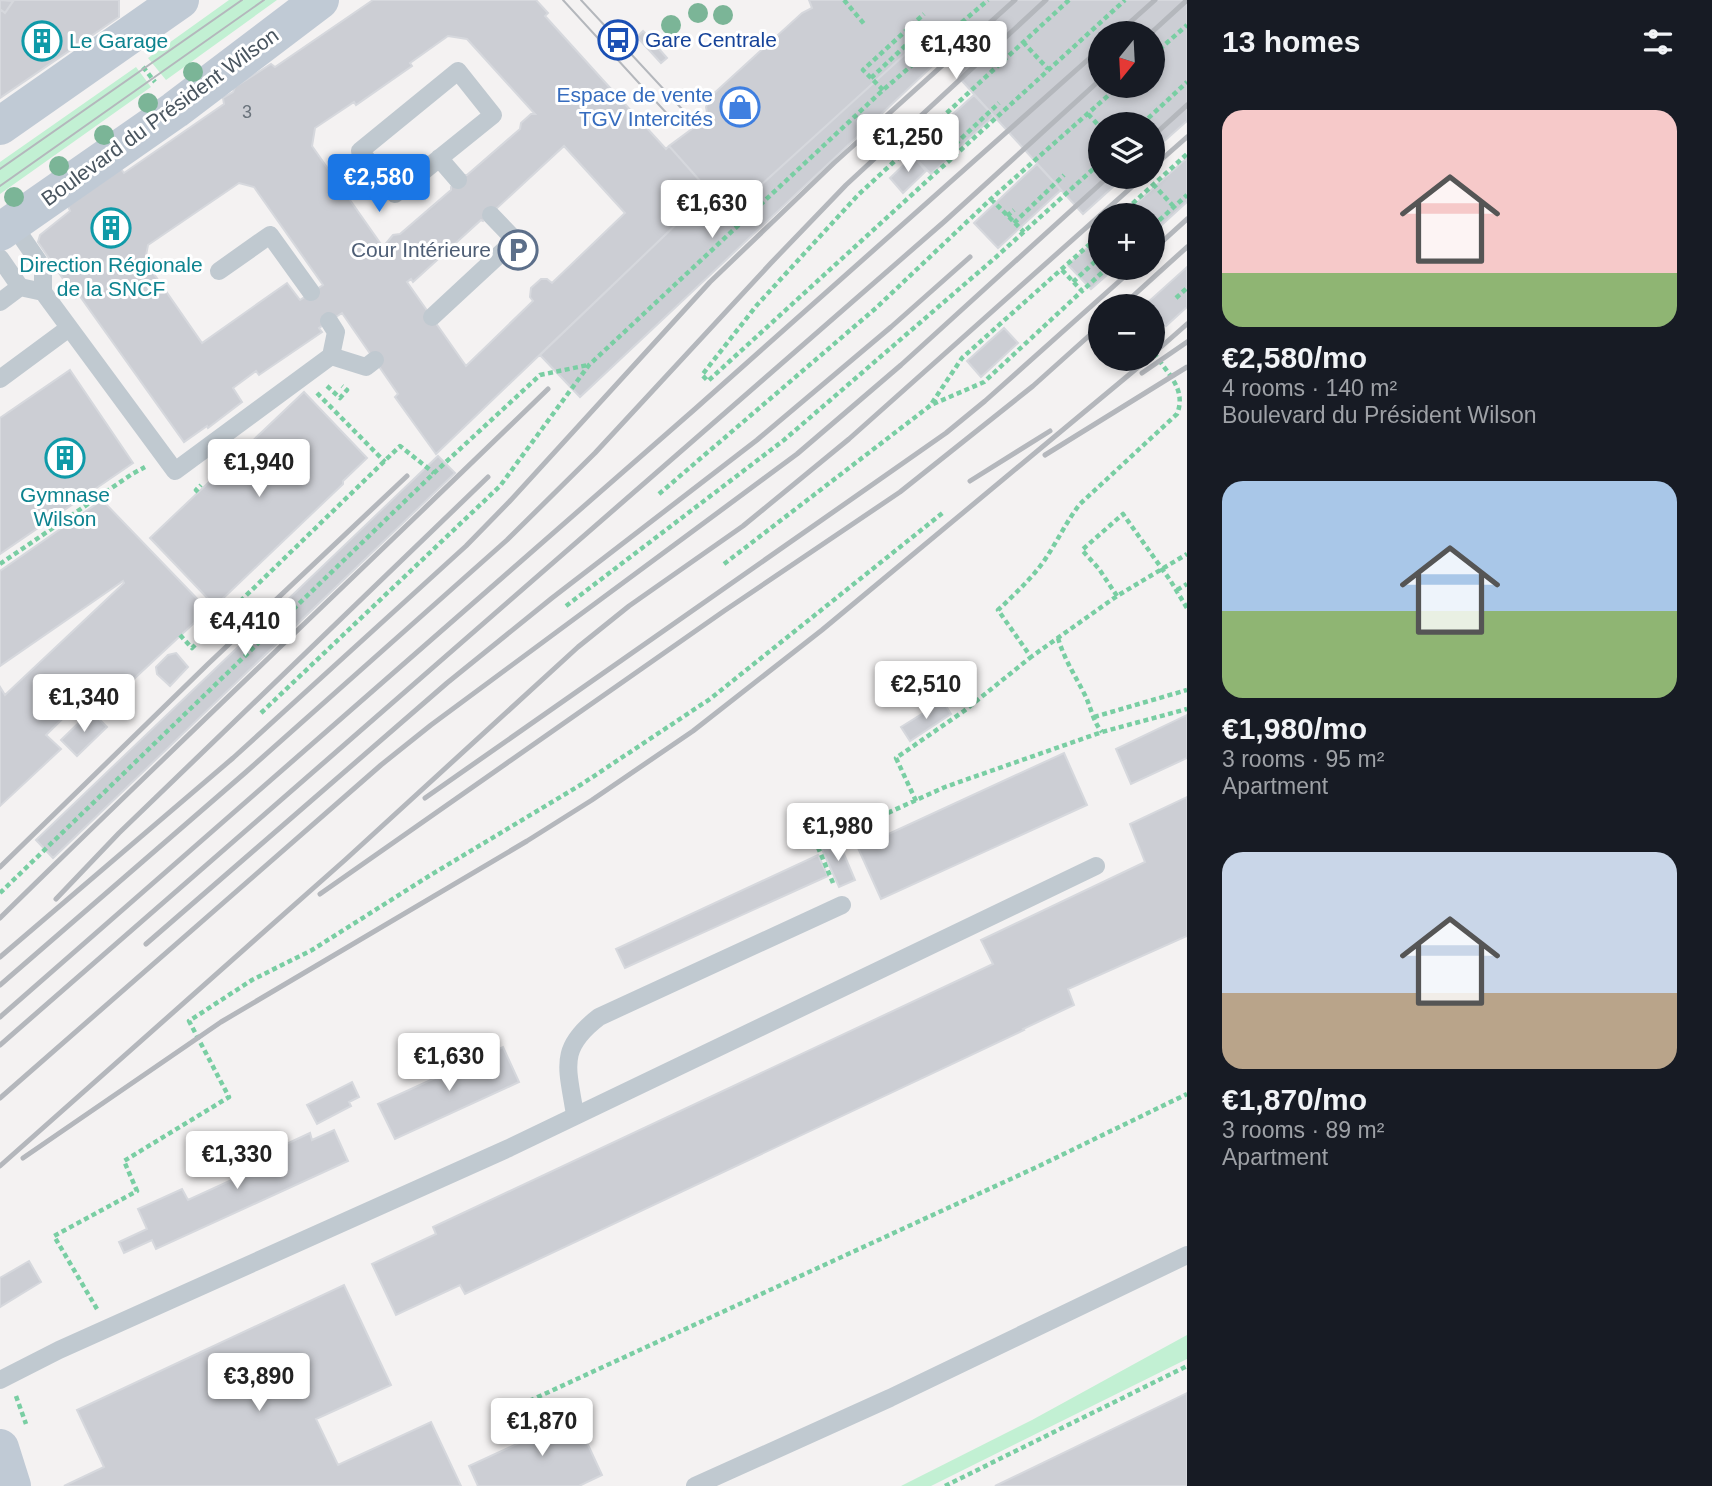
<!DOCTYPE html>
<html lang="en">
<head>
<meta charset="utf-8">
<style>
	:root { --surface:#171b24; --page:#242831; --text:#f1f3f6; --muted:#9ea1a6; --accent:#1a76e5 }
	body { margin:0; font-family:Helvetica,sans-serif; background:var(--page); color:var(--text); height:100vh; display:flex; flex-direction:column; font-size:26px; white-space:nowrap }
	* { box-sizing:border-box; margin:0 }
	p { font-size:23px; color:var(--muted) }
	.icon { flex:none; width:38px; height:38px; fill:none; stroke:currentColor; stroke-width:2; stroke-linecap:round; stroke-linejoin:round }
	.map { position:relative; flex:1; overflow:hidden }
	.sheet { display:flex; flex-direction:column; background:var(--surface); width:525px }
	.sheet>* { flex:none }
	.needle { width:46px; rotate:198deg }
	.tools { position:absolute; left:1088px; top:21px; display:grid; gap:14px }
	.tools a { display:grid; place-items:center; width:77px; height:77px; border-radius:50%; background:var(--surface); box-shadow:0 4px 10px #0003; font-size:35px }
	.price { position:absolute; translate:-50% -60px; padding:0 16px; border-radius:7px; background:#fff; color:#222; font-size:23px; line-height:46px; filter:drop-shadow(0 2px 4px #0008) }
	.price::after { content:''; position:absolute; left:50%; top:42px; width:21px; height:16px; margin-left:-10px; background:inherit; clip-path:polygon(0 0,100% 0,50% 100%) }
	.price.selected { background:var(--accent); color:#fff }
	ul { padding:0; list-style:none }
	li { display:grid; align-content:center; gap:14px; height:371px; padding:0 35px }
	li span { display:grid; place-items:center; height:217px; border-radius:21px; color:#555 }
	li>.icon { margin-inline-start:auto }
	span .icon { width:126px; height:126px; fill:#fffc; stroke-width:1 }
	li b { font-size:30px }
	h2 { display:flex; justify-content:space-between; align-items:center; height:84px; padding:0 35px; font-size:30px }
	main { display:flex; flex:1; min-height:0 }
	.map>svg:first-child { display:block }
	.green { fill:#c2f0d3 }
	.building { fill:#ccced4; stroke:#d6d8dd; stroke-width:2; fill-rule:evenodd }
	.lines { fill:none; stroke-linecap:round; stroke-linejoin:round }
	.path { stroke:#79cea3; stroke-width:4.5; stroke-dasharray:5 3.5; stroke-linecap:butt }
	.service { stroke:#c0c9d0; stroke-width:18 }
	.secondary { stroke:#c0cad5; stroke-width:38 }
	.tram { stroke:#b4b7bc; stroke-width:2 }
	.rail { stroke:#b4b7bc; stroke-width:5 }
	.tree { fill:#7bb597 }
	.labels { text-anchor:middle; stroke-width:6; stroke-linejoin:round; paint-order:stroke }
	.number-label { font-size:18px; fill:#6a737c }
	.transit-label { font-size:21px; fill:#164399; stroke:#fff; text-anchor:start }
	.culture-label { font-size:21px; fill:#0d838f; stroke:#fff }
	.shop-label { font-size:21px; fill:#366cbe; stroke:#fff; text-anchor:end }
	.street-label { font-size:21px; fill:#49555f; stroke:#fff }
	.service-label { font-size:21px; fill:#4e5e75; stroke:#fff; text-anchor:end }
</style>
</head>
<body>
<main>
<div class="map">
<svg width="1187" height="1486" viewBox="0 0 1187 1486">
	<rect width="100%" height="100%" fill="#f4f2f2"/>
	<path class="green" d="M229 0H277L166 80 148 58Z
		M136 67 151 87 0 194V162Z
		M1187 1335V1359L931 1486H901L1032 1420Z"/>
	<path class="building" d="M0 0 13 1 5 13 0 9Z
		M14 0H119V17L0 98V9L5 13Z
		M373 0H536L548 13 545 16 602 79 666 149 669 146 710 192 436 454 395 397 398 394 342 313 319 328 322 332 259 375 256 371 233 388 242 402 208 428 207 426 184 442 79 295 76 298 38 242 40 235 70 211 68 206 121 169 124 173 224 104 223 98 233 92 235 87 271 64 275 67ZM448 36 467 39 535 114H531L521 123 520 129 467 175H464L451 187V190L400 234 393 235 383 247 312 146 315 128 354 102 356 105 412 66 410 63ZM564 146 625 213 552 283 547 279H541L531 288 530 297 533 301 466 366 407 282 411 279 413 282 481 220 483 221ZM239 183 254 187 323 285 300 300 287 283 202 343 145 261 148 245Z
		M809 0H1187V121L1153 151V124H1101V177H1124L1083 214 923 38 729 214 669 146 708 117 706 107 711 96 802 13 812 8ZM1101 33H1153V86H1101Z
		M643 31 667 58 661 63 637 37Z
		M923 38 941 58 580 397 540 355 710 192 729 214Z
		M974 95 994 116 931 174 910 153Z
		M913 156 926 171 903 193 890 178Z
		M1187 158V202L1153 233V215H1123Z
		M1037 164 1061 190 998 248 974 223Z
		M1101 236V268H1115L1091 289 1068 265Z
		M1187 267V307L1166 326 1153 312V306L1146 304Z
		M1004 328 1018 343 981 377 967 361Z
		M70 370 133 463 0 554V418Z
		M304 392 367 458 343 481V484L215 606 150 538Z
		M438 456 455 473 53 858 36 840Z
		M102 500 208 610 107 704 93 689 46 735 61 749 0 806V687L5 695 124 583 123 581 0 666V571Z
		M176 653 188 667 170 686 157 674 156 667 168 655Z
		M943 701 951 714 910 741 901 727Z
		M91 711 107 727 77 756 61 740Z
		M1187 715V758L1131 784 1116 749Z
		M1064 753 1087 805 881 899 858 848Z
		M1187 797V936L1068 989 1074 1005 1023 1029 1024 1030 465 1294 460 1285 396 1315 372 1264 436 1234 433 1227 993 964 981 940 1145 862 1130 824Z
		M838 840 855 880 839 887 821 847Z
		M818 855 828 876 625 968 616 949Z
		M503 1047 519 1082 395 1139 378 1104Z
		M352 1082 359 1097 349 1102 351 1106 317 1124 307 1105Z
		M334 1130 348 1161 156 1249 152 1240 124 1253 119 1242 147 1229 138 1209 182 1189 188 1200 271 1162 267 1153 310 1133 312 1140Z
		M29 1261 41 1282 0 1307V1278Z
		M344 1285 391 1385 316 1419 338 1465 431 1422 461 1486H64L104 1467 77 1410Z
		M1187 1393V1486H995Z
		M571 1408 602 1475 579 1486H478L469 1466 532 1437 528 1428Z"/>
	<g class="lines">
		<path class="path" d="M844 0 865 25
			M1069 0 858 195 757 305 702 375 708 381 1125 0
			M1023 42 1048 69
			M1153 55 1187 25
			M143 67 155 82
			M871 78 919 33
			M883 90 863 70 924 14
			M1088 114 1101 128
			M1142 124 1187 82
			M928 128 955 156
			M942 142 947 137
			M949 150 999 103
			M1153 184 1174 207
			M991 199 1024 232
			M1120 215 1187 154
			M1007 216 1014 210
			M1014 223 1064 175
			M1153 226 1187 195
			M1062 270 1082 291 1107 268
			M1073 282 1101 256
			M1176 298 1187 288
			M1154 353C1167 373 1187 389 1177 414L1080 504C1066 522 1057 542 1044 561 1031 579 1014 595 998 610L1031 657 1117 596 1187 554
			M327 386 340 398 347 390 342 386
			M317 393 385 462
			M932 403 962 358 1101 234
			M198 492 196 490 201 485
			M659 494 876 308 991 199 1119 86
			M0 564 132 474 145 467
			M724 564 931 405 984 382 1082 291
			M1177 590 1187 584
			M1117 596 1099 569 1082 550 1123 514 1170 580 1187 608
			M566 606 784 440 995 258 1101 162
			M180 635 192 648 400 446 434 473
			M1058 638C1064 659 1076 677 1086 697 1091 709 1094 723 1102 732
			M261 713 500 486 589 365 883 90 988 0
			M1094 717 1187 690
			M916 801 896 758 964 711 1031 657
			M833 883 817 845 945 787 1102 732 1187 709
			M0 893 434 473 540 375 588 365
			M97 1309 54 1236 137 1191 124 1161 229 1097 189 1021 252 980 312 950 429 876 582 784 710 699 945 511
			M16 1396 26 1424
			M514 1408 1039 1166 1187 1094
			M945 1486 1187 1366"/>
		<path class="service" d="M458 71 493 115 395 194 360 151Z
			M439 158 458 180
			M12 223 43 268V292L175 471 331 356 366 367 375 360
			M0 258 20 287 43 292
			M219 271 270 235 311 292
			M0 302 20 287
			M432 317 515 240 491 215
			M329 321 336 332 331 356
			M0 379 69 328
			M575 1115C568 1068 557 1049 599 1017L842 905
			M0 1380 59 1350 509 1148 1096 866
			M695 1486 890 1398 1187 1255"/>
		<path class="secondary" d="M0 126 180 0
			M0 232 175 110 320 0
			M0 1448 12 1486"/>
		<path class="tram" d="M563 0 671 118
			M581 0 682 109
			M0 169 242 0
			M0 186 264 0"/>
		<path class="rail" d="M1118 33 1155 0
			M1151 33 1187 0
			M1153 136 1187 105
			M1153 167 1187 137
			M1153 250 1187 219
			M1122 306 1187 247
			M1153 354 1187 324
			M1142 373 1187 342
			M1045 455 1187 367
			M970 481 1050 431
			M425 798 946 433 985 401 1134 268
			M0 867 208 664 407 476
			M320 894 724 611 900 492 1033 386 1101 325
			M56 899 119 833 488 477
			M0 918C181 740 366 566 548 389
			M146 944 447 683 552 598 757 440 891 327 970 257
			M0 957 233 758 466 546 509 502 710 282 834 163 1015 0
			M0 985 246 772 507 540 595 453 771 263 846 185 1046 0
			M0 1017 695 409 1101 48
			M0 1045 945 221 1101 79
			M0 1098 381 765 431 725 797 454 901 365 1108 177
			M23 1158 221 1022 527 841 592 800 693 731 822 630 1148 359
			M0 1166 345 860 578 647 629 606 743 526 849 439 1143 177"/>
	</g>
	<g class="tree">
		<circle cx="698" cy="13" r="10"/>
		<circle cx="723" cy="15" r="10"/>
		<circle cx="671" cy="25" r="10"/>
		<circle cx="193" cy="72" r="10"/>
		<circle cx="148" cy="103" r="10"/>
		<circle cx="104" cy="135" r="10"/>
		<circle cx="59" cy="166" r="10"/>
		<circle cx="14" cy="197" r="10"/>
	</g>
	<defs>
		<g id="bus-ring" transform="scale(2.0125)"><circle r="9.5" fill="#fff" stroke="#1a4fb4" stroke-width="1.5"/><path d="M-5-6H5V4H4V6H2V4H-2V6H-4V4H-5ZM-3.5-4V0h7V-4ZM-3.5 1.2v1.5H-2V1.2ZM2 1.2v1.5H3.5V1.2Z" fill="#1a4fb4"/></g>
		<g id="building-ring" transform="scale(2.0125)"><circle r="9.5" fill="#fff" stroke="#0f9aa8" stroke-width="1.5"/><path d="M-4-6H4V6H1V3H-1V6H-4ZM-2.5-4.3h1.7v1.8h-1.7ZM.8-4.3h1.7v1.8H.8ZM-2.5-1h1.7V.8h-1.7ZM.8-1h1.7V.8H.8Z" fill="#0f9aa8"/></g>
		<g id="shop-ring" transform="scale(2.0125)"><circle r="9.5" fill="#fff" stroke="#3f7fe0" stroke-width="1.5"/><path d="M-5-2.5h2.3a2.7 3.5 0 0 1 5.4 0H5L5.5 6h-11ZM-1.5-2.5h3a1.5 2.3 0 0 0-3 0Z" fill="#3f7fe0"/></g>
		<g id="parking-ring" transform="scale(2.0125)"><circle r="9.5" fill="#fff" stroke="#5c6f8a" stroke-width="1.5"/><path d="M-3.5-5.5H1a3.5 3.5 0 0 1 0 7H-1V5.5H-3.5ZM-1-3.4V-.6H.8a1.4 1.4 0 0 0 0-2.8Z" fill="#5c6f8a"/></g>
	</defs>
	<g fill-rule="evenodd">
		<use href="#bus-ring" x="618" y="40"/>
		<use href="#building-ring" x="42" y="41"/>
		<use href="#shop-ring" x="740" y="107"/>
		<use href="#building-ring" x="111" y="228"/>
		<use href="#parking-ring" x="518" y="250"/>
		<use href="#building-ring" x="65" y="458"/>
	</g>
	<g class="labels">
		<g class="number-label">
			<text x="247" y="118">3</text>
		</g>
		<g class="transit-label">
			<text x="645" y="47">Gare Centrale</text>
		</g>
		<g class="culture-label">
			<text x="69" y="48" text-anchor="start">Le Garage</text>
			<text x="111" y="272">Direction Régionale<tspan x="111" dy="24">de la SNCF</tspan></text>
			<text x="65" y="502">Gymnase<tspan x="65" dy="24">Wilson</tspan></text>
		</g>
		<g class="shop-label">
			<text x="713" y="102">Espace de vente<tspan x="713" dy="24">TGV Intercités</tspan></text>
		</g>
		<g class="street-label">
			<text transform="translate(160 117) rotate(-36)" y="7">Boulevard du Président Wilson</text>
		</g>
		<g class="service-label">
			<text x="491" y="257">Cour Intérieure</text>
		</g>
	</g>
</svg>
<div class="tools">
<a><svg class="needle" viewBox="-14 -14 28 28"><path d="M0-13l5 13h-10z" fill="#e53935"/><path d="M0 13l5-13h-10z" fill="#9ea1a6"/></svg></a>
<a><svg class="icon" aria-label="layers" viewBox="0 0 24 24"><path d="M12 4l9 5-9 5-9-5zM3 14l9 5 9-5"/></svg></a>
<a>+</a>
<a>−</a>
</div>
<b class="price" style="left:956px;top:81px">€1,430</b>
<b class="price" style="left:908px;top:174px">€1,250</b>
<b class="price selected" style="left:379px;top:214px">€2,580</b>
<b class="price" style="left:712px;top:240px">€1,630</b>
<b class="price" style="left:259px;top:499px">€1,940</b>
<b class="price" style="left:245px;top:658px">€4,410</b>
<b class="price" style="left:926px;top:721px">€2,510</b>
<b class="price" style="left:84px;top:734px">€1,340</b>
<b class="price" style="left:838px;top:863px">€1,980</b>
<b class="price" style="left:449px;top:1093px">€1,630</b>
<b class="price" style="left:237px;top:1191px">€1,330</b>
<b class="price" style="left:259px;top:1413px">€3,890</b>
<b class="price" style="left:542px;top:1458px">€1,870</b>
</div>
<section class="sheet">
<h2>13 homes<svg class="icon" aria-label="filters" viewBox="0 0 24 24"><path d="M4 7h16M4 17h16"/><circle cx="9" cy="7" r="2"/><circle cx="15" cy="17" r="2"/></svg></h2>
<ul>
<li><span style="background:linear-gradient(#f6c9c9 75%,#8fb573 0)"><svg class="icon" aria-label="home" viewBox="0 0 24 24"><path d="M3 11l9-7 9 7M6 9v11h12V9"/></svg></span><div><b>€2,580/mo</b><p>4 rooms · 140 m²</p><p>Boulevard du Président Wilson</p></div></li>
<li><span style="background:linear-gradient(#a9c7e8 60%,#8fb573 0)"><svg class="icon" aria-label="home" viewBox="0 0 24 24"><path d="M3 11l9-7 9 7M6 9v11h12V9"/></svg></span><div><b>€1,980/mo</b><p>3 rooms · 95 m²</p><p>Apartment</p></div></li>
<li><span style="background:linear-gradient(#c9d6e8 65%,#b9a48a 0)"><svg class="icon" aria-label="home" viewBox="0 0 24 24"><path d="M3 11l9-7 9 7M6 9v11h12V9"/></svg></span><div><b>€1,870/mo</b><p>3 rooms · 89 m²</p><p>Apartment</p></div></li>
</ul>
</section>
</main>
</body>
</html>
